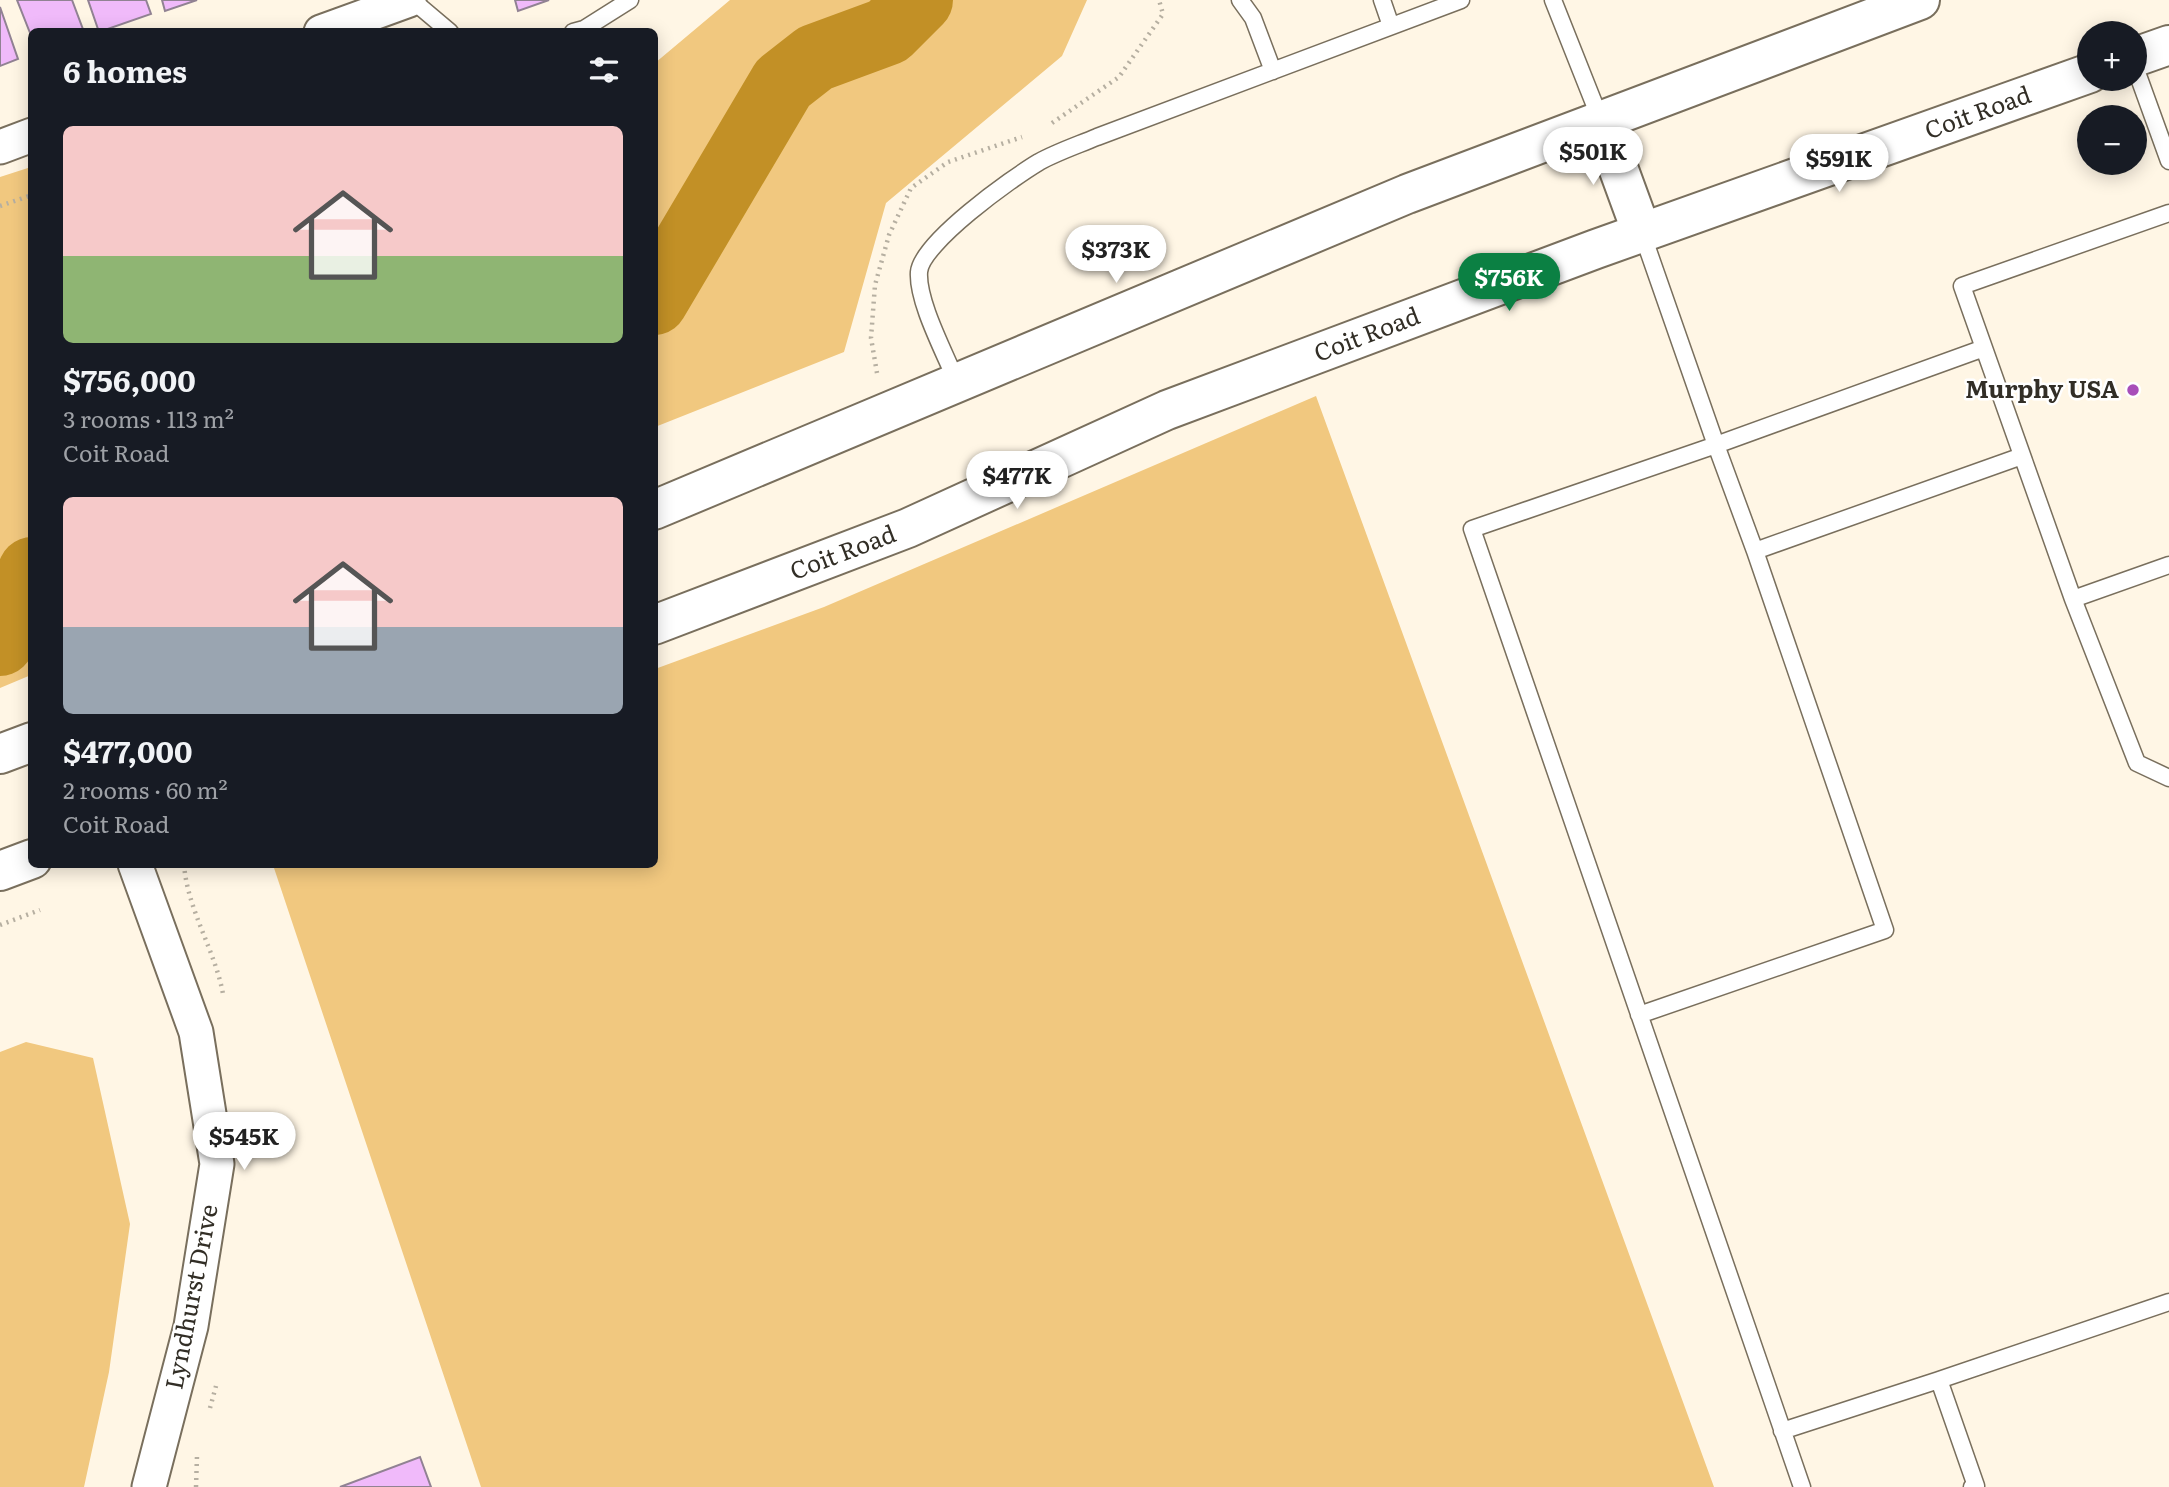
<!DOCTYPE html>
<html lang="en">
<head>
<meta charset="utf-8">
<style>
	:root { --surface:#171b24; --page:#20242c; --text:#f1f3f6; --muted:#9ea1a6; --accent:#0b8043 }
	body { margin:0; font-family:Literata,serif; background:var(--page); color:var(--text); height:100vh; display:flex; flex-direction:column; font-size:26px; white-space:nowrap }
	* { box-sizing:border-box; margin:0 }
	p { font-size:23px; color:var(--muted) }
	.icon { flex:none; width:38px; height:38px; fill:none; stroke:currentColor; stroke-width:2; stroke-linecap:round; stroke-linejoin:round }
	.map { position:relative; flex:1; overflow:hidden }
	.side { position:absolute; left:28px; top:28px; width:630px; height:840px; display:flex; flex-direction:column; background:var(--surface); border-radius:10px; box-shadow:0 4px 18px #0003 }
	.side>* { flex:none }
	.buttons { position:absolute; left:2077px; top:21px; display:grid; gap:14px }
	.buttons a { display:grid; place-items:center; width:70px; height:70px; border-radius:50%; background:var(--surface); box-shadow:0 4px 18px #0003; font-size:35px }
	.price { position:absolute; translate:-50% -60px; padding:0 16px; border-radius:24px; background:#fff; color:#222; font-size:23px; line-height:46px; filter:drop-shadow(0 2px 4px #0008) }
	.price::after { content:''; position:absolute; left:50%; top:42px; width:21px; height:16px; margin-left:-10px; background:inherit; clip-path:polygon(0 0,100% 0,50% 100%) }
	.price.selected { background:var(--accent); color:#fff }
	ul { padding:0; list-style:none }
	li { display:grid; align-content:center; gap:14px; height:371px; padding:0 35px }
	li span { display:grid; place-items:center; height:217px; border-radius:10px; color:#555 }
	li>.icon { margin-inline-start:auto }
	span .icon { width:126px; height:126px; fill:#fffc; stroke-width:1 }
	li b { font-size:30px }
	h2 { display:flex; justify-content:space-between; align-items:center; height:84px; padding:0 35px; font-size:30px }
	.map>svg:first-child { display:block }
	.green { fill:#f1c87f }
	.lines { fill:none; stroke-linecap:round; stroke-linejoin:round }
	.river { stroke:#c29026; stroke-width:68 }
	.building { fill:#f0bafa; stroke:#918293; stroke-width:2 }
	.lane-casing { stroke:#796f5d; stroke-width:19 }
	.street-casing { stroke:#796f5d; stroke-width:37 }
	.secondary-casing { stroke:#796f5d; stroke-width:42 }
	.path { stroke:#b6afa1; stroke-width:4.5; stroke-dasharray:2 5; stroke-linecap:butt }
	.lane { stroke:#fff; stroke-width:16 }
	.street { stroke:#fff; stroke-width:33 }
	.secondary { stroke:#fff; stroke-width:38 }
	.poi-dot { fill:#a84eb9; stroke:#fff; stroke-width:2.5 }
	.labels { text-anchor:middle; stroke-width:5; stroke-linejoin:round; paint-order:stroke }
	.street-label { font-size:24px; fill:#322e26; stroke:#fff }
	.poi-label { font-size:24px; font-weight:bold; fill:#322e26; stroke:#fff; text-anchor:end }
</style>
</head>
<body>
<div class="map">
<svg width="2169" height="1487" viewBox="0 0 2169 1487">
	<rect width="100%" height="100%" fill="#fff6e5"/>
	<path class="green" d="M730 0H1087L1062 56 886 203 844 352 655 427V63Z
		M31 167V675L0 688V177Z
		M1316 396 1714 1487H481L273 865 654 864 655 669 824 607Z
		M26 1042 93 1058 130 1224 109 1372 84 1487H0V1052Z"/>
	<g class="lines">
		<path class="river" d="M654 301 783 83 815 58 888 31 919 0
			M0 642 32 571"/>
	</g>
	<path class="building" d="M17 0H72L84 32H32V38Z
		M88 0H146L151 14 99 32Z
		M162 0H197L165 11Z
		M515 0H549L518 11Z
		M0 7 18 59 0 66Z
		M420 1457 431 1487H340Z"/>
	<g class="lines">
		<g class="lane-casing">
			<path id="lane" d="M412 0 450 32
				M1240 0 1253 18 1273 71
				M1382 0 1391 26
				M1553 0 1601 121
				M573 32 584 29 630 0
				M2135 67 2169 161
				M2169 213 1962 286 2073 599 2137 763 2169 778
				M1642 233 1716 445 1984 348
				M957 383C946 355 917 302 919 272 921 243 1012 178 1039 162 1057 152 1078 145 1097 137L1461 0
				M2073 599 2169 565
				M1639 1015 1885 930 1755 551
				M1782 1431 1939 1380
				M1802 1487 1472 529 1716 445 1755 551 2022 456
				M1972 1487 1976 1486 1939 1380 2169 1302"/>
		</g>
		<g class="street-casing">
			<path id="street" d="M321 32 409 0
				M0 147 32 135
				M135 864 196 1032 217 1164 191 1326 149 1487"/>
		</g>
		<g class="secondary-casing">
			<path id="secondary" d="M2135 57 2169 45
				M1601 121 1642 233
				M654 510 1407 194 1920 0
				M654 625 908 528 1167 410 1596 249 2090 73
				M0 754 32 742
				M0 871 32 859"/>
		</g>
		<path class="path" d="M1052 123 1119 77 1163 14 1159 0
			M0 206 32 195
			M877 373 871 338 875 285 889 235 911 188 948 162 1022 137
			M184 864C187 909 215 950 223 994
			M0 925 40 910
			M210 1408 216 1386
			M196 1487 197 1456"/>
		<use href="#lane" class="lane"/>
		<use href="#street" class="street"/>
		<use href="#secondary" class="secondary"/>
	</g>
	<circle class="poi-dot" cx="2133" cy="390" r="7"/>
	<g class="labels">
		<g class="street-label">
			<text transform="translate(1978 113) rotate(-20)" y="8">Coit Road</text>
			<text transform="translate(1367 335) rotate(-21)" y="8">Coit Road</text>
			<text transform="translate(843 553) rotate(-21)" y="8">Coit Road</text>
			<text transform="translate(192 1297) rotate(-79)" y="8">Lyndhurst Drive</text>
		</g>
		<g class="poi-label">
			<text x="2119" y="398">Murphy USA</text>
		</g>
	</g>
</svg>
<div class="buttons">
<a>+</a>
<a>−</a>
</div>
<b class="price" style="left:1593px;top:187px">$501K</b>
<b class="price" style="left:1839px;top:194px">$591K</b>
<b class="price" style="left:1116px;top:285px">$373K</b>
<b class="price selected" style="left:1509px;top:313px">$756K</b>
<b class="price" style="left:1017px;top:511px">$477K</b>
<b class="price" style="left:244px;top:1172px">$545K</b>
<section class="side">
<h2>6 homes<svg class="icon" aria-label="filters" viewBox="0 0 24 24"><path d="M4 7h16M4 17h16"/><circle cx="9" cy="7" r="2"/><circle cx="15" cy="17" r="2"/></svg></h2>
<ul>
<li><span style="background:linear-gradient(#f6c9c9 60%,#8fb573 0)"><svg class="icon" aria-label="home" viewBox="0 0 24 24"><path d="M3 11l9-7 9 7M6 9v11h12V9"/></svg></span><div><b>$756,000</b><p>3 rooms · 113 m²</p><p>Coit Road</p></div></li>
<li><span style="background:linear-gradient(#f6c9c9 60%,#9aa5b1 0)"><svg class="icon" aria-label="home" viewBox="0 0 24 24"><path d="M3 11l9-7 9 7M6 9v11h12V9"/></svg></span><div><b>$477,000</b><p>2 rooms · 60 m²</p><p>Coit Road</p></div></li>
</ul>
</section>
</div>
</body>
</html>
